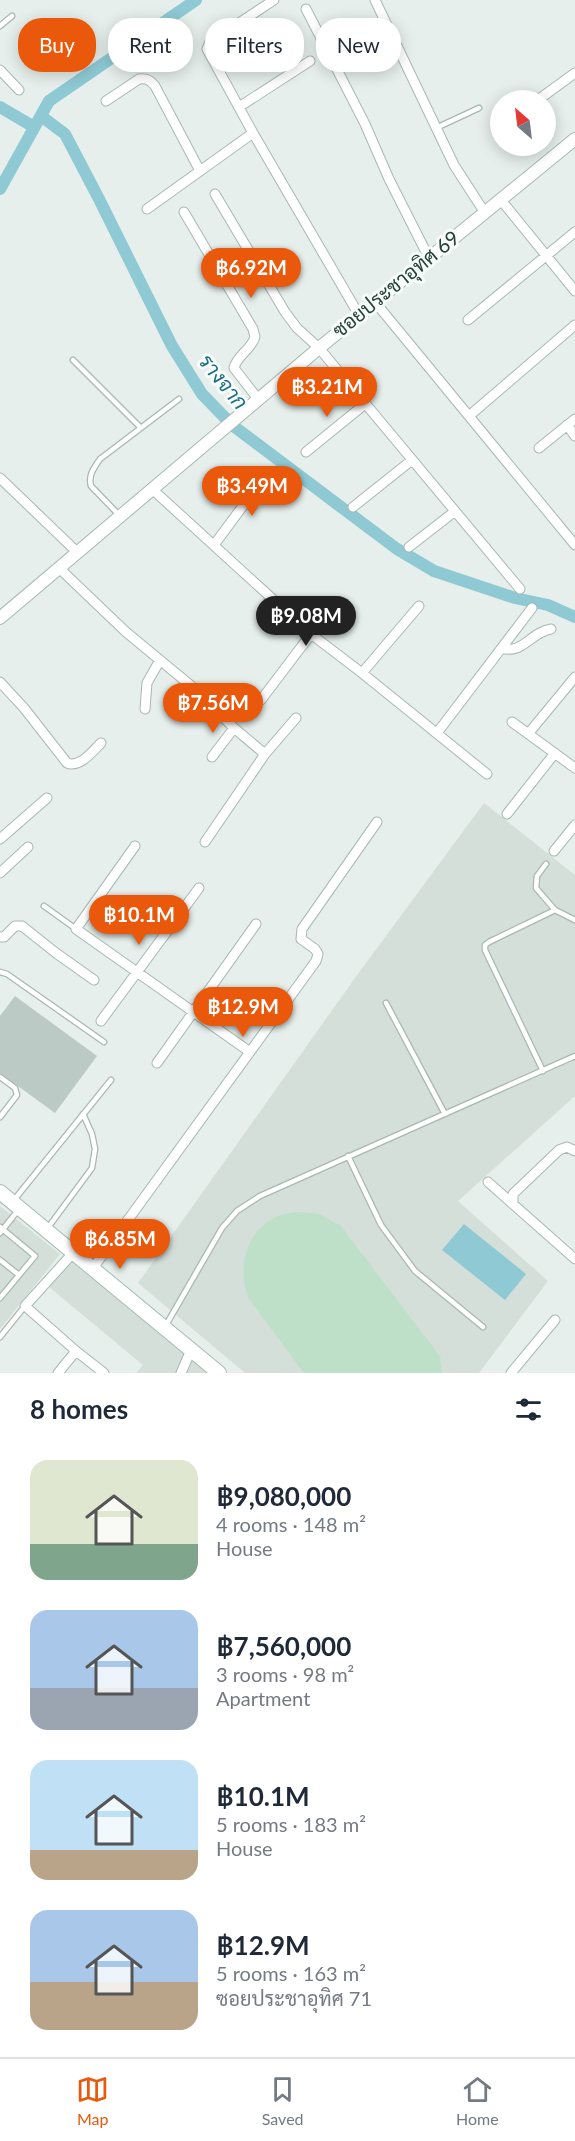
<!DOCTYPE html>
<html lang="en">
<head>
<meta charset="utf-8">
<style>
	:root { --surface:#fff; --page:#f2f2f3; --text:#1f2937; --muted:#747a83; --line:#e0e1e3; --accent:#ea580c }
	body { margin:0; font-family:Lato,Sarabun,sans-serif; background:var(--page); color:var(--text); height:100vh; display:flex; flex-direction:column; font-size:22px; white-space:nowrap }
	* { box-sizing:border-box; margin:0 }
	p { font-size:20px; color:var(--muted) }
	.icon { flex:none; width:33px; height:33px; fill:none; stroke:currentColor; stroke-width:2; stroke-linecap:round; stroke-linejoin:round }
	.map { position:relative; height:1373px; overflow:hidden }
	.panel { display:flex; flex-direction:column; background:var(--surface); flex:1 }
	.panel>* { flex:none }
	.top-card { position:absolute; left:18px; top:18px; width:540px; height:54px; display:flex; gap:12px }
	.needle { width:39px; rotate:332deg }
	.fabs { position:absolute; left:490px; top:90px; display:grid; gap:12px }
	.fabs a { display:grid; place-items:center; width:66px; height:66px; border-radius:50%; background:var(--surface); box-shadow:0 3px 15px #0003; font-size:30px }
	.price { position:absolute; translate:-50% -51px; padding:0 14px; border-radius:21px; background:var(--accent); color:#fff; font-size:20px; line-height:39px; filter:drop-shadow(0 2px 3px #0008) }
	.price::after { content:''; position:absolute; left:50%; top:36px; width:18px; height:14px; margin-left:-9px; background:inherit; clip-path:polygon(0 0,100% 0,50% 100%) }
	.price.selected { background:#222; color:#fff }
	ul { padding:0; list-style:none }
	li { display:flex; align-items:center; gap:18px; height:150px; padding:0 30px }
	li span { display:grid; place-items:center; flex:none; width:168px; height:120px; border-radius:18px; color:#555 }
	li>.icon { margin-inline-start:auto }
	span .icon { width:72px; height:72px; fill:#fffc; stroke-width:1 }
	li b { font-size:26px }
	h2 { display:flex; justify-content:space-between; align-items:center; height:72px; padding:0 30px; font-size:26px }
	.chip { padding:0 21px; border-radius:24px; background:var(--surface); box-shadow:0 3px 15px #0003; font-size:21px; line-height:54px }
	.chip.selected { background:var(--accent); color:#fff }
	.dock { display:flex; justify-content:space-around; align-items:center; height:84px; border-top:2px solid var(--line); background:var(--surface); font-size:16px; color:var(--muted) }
	.dock a { display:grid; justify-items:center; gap:3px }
	.dock .selected { color:var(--accent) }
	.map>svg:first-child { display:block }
	.built { fill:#d4dfda }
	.green { fill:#bfe0c8 }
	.water { fill:#8ec9d4 }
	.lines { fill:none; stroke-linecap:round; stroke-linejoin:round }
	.canal { stroke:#8ec9d4; stroke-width:12 }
	.building { fill:#bbcac4 }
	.service-casing { stroke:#a8b8b2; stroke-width:7 }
	.minor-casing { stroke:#a8b8b2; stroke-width:11 }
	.tertiary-casing { stroke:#a8b8b2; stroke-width:14 }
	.secondary-casing { stroke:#a4bbb3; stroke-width:16 }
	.service { stroke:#fff; stroke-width:4.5 }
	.minor { stroke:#fff; stroke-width:9 }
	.tertiary { stroke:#fff; stroke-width:12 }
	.secondary { stroke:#fff; stroke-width:14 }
	.labels { text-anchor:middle; stroke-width:6; stroke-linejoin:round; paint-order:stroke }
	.street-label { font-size:20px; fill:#24423a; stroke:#f7fbf9 }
	.water-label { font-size:21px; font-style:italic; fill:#1c6f80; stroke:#f7fbf9 }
</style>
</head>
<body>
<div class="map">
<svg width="575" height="1373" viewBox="0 0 575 1373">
	<rect width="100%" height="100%" fill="#e6efeb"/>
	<path class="built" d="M484 803 575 875V1096L458 1201 548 1281 479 1373H245L138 1283 355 978Z
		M0 1206 60 1254 0 1329Z
		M71 1261 207 1373H136L143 1365 49 1287Z"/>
	<path class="green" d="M300 1212 319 1214 340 1225 440 1356 442 1373H304L249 1299C236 1267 246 1228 281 1215 287 1213 294 1213 300 1212Z"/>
	<path class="water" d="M464 1224 526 1274 505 1300 442 1250Z"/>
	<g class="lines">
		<path class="canal" d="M0 107 34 127
			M41 116 65 134 99 199 172 346 202 394 232 425 397 549 434 571 515 598 548 605 575 617
			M0 189 49 101 196 0"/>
	</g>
	<path class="building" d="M15 996 97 1056 55 1113 0 1073V1016Z"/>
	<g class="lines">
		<g class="service-casing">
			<path id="service" d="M0 26 12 16
				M436 128 479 108
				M73 360 141 428
				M120 516 91 486C88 475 94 468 100 459L179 399
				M546 864 537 876 536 888 555 910 575 920
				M44 906 76 929
				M0 972 7 974 104 1042
				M386 1003 445 1114
				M543 1071 485 950V945L489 942 555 910
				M0 1077 15 1088 17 1095 0 1117
				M348 1156 381 1225 415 1271 483 1327
				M14 1200 111 1080
				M0 1227 35 1256 0 1298
				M47 1229 92 1168 95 1149 92 1134 83 1114
				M0 1233 19 1209
				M0 1260 19 1275
				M166 1325 222 1228 237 1211 260 1196 575 1056
				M0 1337 25 1306"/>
		</g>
		<g class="minor-casing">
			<path id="minor" d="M274 0 210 42 207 49 253 133 359 315
				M375 0 454 165 485 213
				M306 9 365 124 389 179 429 258
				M0 70 19 90
				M542 97 575 73
				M106 101 139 79C147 78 150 80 155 86L200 171
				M239 107 310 61
				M215 194 285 312 297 328 319 348 520 589
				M501 200 575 291
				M147 209 253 133
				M184 212 253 329 255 337C251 350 237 355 234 368L258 399
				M375 302 575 545
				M468 320 575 232
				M469 416 575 325
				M567 425 575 436
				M539 448 575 419
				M306 452 365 404
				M0 478 77 552
				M152 489 311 634 362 673 487 774
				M353 507 412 460
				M214 545 268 472
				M409 547 454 512
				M59 568 126 632 195 689 234 728 265 754
				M502 648C522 655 531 632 551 629
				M362 673 419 606
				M0 682 24 708 67 763C80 768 92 752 101 743
				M261 700 311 634
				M145 709 147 683 160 660
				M512 722 575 768
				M437 733 532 608
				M528 734 575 677
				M212 757 234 728
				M507 814 555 753
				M0 839 47 798
				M205 842 265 754 296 718
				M135 846 76 929 250 1052
				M554 851 575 825
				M0 873 28 847
				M0 937H4L15 926H22L56 953 94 980
				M101 1021 199 888
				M157 1063 256 924
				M488 1182 575 1259
				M513 1203V1194L559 1150 567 1147 575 1151
				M73 1253 25 1306 76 1351 104 1373
				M93 1268 316 961 318 954 315 949 301 939 302 929 377 822
				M58 1373 76 1351
				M181 1373 191 1350
				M511 1373 555 1320"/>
		</g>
		<g class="tertiary-casing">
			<path id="tertiary" d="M0 618 319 348 575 139"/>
		</g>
		<g class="secondary-casing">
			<path id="secondary" d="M0 1192 219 1373"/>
		</g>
		<use href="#service" class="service"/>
		<use href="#minor" class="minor"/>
		<use href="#tertiary" class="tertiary"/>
		<use href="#secondary" class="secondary"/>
	</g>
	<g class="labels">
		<g class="street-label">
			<text transform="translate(396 284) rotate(-39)" y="7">ซอยประชาอุทิศ 69</text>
		</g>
		<g class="water-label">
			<text transform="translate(223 382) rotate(51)" y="7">รางจาก</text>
		</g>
	</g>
</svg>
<div class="fabs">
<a><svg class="needle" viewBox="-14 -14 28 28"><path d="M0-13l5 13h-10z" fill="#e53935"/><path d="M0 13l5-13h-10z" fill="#747a83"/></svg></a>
</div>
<b class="price" style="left:251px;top:299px">฿6.92M</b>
<b class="price" style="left:327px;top:418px">฿3.21M</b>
<b class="price" style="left:252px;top:517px">฿3.49M</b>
<b class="price selected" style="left:306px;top:647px">฿9.08M</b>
<b class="price" style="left:213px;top:734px">฿7.56M</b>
<b class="price" style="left:139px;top:946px">฿10.1M</b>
<b class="price" style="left:243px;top:1038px">฿12.9M</b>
<b class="price" style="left:120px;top:1270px">฿6.85M</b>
<div class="top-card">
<a class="chip selected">Buy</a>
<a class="chip">Rent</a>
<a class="chip">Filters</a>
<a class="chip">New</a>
</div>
</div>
<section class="panel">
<h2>8 homes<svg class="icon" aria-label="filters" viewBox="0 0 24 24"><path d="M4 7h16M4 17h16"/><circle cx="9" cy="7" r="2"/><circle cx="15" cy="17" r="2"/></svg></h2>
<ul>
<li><span style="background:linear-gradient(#dfe7d0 70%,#7fa58c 0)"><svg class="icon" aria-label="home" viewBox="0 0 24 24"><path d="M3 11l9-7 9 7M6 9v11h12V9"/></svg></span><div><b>฿9,080,000</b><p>4 rooms · 148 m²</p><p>House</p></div></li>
<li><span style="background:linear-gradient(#a9c7e8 65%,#9aa5b1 0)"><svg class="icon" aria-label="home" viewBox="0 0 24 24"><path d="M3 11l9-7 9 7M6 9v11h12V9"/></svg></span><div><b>฿7,560,000</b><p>3 rooms · 98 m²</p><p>Apartment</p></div></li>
<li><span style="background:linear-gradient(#bfe0f5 75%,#b9a48a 0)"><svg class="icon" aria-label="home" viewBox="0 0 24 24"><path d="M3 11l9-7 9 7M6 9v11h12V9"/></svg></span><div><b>฿10.1M</b><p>5 rooms · 183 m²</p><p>House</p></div></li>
<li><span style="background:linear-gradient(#a9c7e8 60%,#b9a48a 0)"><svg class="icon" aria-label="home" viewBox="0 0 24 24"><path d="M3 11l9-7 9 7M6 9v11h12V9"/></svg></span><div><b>฿12.9M</b><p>5 rooms · 163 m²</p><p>ซอยประชาอุทิศ 71</p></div></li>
</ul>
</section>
<nav class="dock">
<a class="selected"><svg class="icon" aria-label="map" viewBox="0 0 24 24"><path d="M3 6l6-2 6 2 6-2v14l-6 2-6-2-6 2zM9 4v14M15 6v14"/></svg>Map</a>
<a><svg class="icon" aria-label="saved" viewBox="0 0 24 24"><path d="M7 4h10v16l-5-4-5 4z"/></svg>Saved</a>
<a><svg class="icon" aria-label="home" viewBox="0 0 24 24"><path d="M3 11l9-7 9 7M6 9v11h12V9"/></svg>Home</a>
</nav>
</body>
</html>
